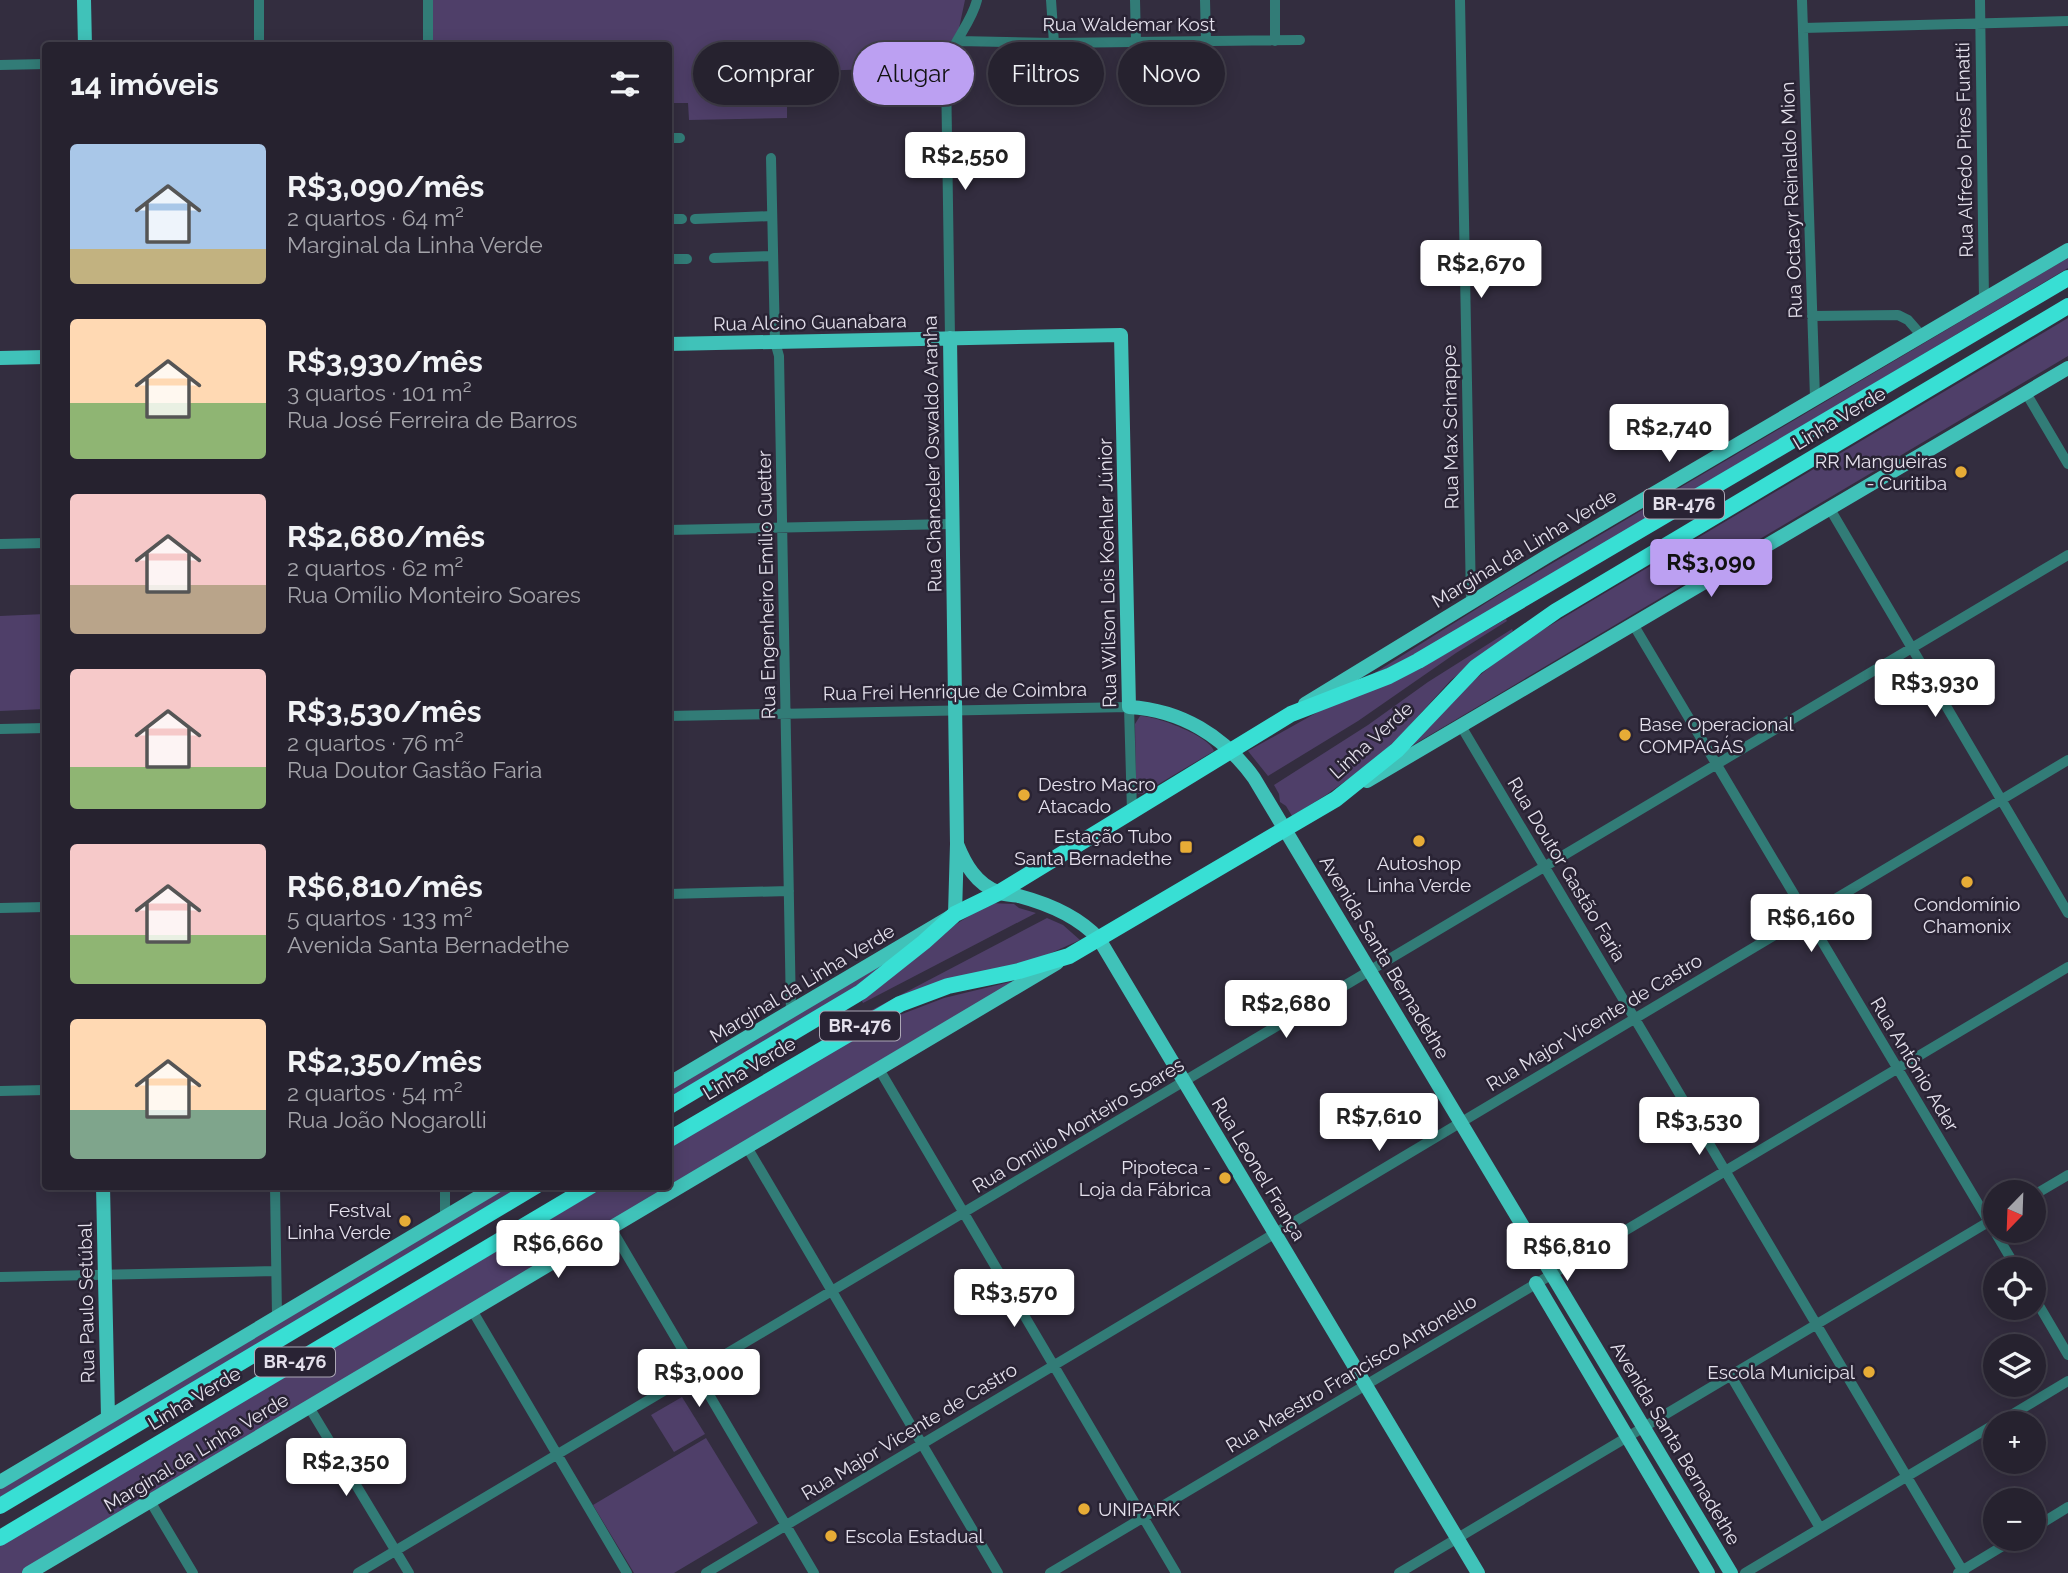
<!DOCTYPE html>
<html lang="pt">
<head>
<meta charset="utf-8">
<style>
	:root { --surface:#26222f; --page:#2e2a37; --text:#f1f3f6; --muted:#a4a4aa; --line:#423f4b; --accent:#bca0f2 }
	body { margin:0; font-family:Raleway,sans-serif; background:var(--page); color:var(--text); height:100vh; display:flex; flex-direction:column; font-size:26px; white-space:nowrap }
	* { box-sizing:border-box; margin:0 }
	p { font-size:23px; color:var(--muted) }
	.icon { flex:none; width:38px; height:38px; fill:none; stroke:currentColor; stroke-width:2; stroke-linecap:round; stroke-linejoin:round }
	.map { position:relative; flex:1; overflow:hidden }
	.details { position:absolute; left:42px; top:42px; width:630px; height:1148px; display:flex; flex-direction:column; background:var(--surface); border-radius:7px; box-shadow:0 4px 18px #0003,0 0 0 2px var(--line) }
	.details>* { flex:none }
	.guide { position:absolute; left:693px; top:42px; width:665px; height:63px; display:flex; gap:14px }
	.needle { width:46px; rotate:203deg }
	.buttons { position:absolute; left:1983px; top:1180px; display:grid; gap:14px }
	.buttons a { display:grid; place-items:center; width:63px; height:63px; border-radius:50%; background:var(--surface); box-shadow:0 4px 18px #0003,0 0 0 2px var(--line); font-size:35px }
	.price { position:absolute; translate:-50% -60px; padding:0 16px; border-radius:7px; background:#fff; color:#222; font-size:23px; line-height:46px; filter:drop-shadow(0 2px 4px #0008) }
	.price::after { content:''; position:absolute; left:50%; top:42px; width:21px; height:16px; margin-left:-10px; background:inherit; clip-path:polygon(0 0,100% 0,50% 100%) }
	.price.on { background:var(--accent); color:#111 }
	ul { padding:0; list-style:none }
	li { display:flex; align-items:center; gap:21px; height:175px; padding:0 28px }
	li span { display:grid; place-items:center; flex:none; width:196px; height:140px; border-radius:7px; color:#555 }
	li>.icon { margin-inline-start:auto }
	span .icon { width:84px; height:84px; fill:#fffc; stroke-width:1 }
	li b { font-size:30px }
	h2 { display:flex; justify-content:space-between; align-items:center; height:84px; padding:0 28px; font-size:30px }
	.chip { padding:0 24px; border-radius:32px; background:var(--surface); box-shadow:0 4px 18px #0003,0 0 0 2px var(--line); font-size:24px; line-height:63px }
	.chip.on { background:var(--accent); color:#111 }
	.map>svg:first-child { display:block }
	.green { fill:#4f3f69 }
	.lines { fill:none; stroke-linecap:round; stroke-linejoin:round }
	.minor { stroke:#327c77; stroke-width:10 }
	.major { stroke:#40c2b9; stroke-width:14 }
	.highway { stroke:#38dfd4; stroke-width:16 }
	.poi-dot { fill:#e7ac36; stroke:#292334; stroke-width:2.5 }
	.labels { text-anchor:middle; stroke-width:5; stroke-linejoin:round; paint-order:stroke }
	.shield { fill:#292334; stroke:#aca7b5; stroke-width:2 }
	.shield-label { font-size:18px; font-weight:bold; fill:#e4e0ec }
	.street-label { font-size:19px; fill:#e4e0ec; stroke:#292334 }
	.poi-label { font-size:19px; fill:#e4e0ec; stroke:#292334; text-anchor:end }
</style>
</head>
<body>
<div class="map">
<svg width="2068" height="1573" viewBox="0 0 2068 1573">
	<rect width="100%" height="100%" fill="#332d3f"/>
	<path class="green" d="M433 0H965L958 33 931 67 787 72V118L689 120 688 103H669L668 46 433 45Z
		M2068 258V268L1418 654 1368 677 1502 593Z
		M2068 318V356L1408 748 1456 695 1514 647Z
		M45 614V709L0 711V616Z
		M1506 619 1507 621 1456 653 1358 721 1268 776 1248 751 1325 708 1419 669Z
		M1512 629 1513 631 1451 680 1400 736 1372 762 1326 795 1292 816 1286 806 1280 802 1279 794 1274 785 1368 725 1428 682Z
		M1140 716C1156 716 1210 736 1214 751L1142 794H1138L1136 789 1135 724Z
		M990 903 1014 904 1019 908 1036 913 863 1003 862 1001 953 926Z
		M1047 918 1063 925 1080 940 1042 957 870 1014 868 1012Z
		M902 951 870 978 669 1099 668 1089Z
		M1018 980 25 1573H0V1546L604 1187 668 1186 669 1148 872 1028 897 1016 944 998Z
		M505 1187H522L0 1497V1487Z
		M682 1397 705 1434 674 1452 651 1415Z
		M706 1438 758 1523 674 1573H634L593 1505Z"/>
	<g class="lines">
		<path class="minor" d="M259 0V46
			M428 0V46
			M1051 0 1054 43
			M1135 0 1136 42
			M1205 0 1206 41
			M1275 0V41
			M1460 0 1471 601
			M1802 0 1815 398
			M1980 0 1984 300
			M1803 28 2068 21
			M959 41 1054 43 1300 40
			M0 65 46 64
			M668 138H680
			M771 158 775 342 779 356 791 1012
			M668 219H682
			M695 219 772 216
			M714 258 773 256
			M668 259H687
			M1812 316 1898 315 1908 320 1922 336
			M950 338 946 70C949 45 971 25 977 0
			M2026 393 2068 464
			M1830 509 2068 913
			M668 530 952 524
			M0 544 46 543
			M1633 624 2017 1269
			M668 716 1129 707 1132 811
			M1461 726 1964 1573
			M0 729 46 728
			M668 894 789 891
			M0 908 46 907
			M879 1069 1176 1573
			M0 1091 46 1090
			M747 1147 998 1573
			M275 1186 277 1316
			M445 1186V1217
			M2034 1195 2068 1175
			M611 1228 814 1573
			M0 1277 276 1271
			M2034 1297 2068 1355
			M472 1310 627 1573
			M1731 1376 1820 1528
			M309 1407 409 1573
			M1998 1423 2068 1381
			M150 1501 193 1573
			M2034 1528 2068 1507
			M358 1573 2068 555
			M706 1573 2068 760
			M1050 1573 2068 967
			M1399 1573 1995 1218
			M1745 1573 1995 1424
			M1958 1573 2016 1538"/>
		<path class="major" d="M84 0 85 46
			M668 344 1121 335 1129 707C1181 710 1224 736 1254 778L1731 1573
			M0 358 46 357
			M1305 704 1549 555 2068 250
			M1367 781 2068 368
			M957 844C965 864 976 884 998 892 1004 895 1012 895 1019 896 1049 904 1078 916 1099 939L1478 1573
			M668 1084 955 914 957 844 950 338
			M103 1186 108 1418
			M1536 1283 1708 1573
			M0 1482 497 1186
			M29 1573 1057 963"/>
		<path class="highway" d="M668 1107 861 992 924 942 955 914 998 893 1291 714 1389 676 1418 661 2068 278
			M668 1140 900 1004 948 986 1019 971 1069 956 1336 799 1397 750 1476 667 1556 611 2068 306
			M0 1506 536 1186
			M0 1538 591 1186"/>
	</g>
	<g class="poi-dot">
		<circle cx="1961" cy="472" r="7"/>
		<circle cx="1625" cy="735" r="7"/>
		<circle cx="1024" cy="795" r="7"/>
		<circle cx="1419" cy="841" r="7"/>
		<rect x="1179" y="840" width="14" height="14" rx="3.5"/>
		<circle cx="1967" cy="882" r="7"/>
		<circle cx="1225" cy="1178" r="7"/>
		<circle cx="405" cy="1221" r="7"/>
		<circle cx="1869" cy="1372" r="7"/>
		<circle cx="1084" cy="1509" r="7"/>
		<circle cx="831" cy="1536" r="7"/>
	</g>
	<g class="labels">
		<g class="shield">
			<rect x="1644" y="489.5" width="80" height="29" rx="5"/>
			<rect x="820" y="1011.5" width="80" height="29" rx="5"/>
			<rect x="255" y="1347.5" width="80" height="29" rx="5"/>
		</g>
		<g class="shield-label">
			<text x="1684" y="510">BR-476</text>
			<text x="860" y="1032">BR-476</text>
			<text x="295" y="1368">BR-476</text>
		</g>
		<g class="street-label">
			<text x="1129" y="31">Rua Waldemar Kost</text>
			<text transform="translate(1964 150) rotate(-91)" y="7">Rua Alfredo Pires Funatti</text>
			<text transform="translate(1791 200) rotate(-92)" y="7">Rua Octacyr Reinaldo Mion</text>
			<text transform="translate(810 322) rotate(-1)" y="7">Rua Alcino Guanabara</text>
			<text transform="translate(1839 418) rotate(-31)" y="7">Linha Verde</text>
			<text transform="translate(1450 427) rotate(-91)" y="7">Rua Max Schrappe</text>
			<text transform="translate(932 454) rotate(-91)" y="7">Rua Chanceler Oswaldo Aranha</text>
			<text transform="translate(1524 548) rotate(-31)" y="7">Marginal da Linha Verde</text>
			<text transform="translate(1107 573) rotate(-91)" y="7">Rua Wilson Lois Koehler Júnior</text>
			<text transform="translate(766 585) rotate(-91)" y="7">Rua Engenheiro Emílio Guetter</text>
			<text transform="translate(955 691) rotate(-1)" y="7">Rua Frei Henrique de Coimbra</text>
			<text transform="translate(1371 740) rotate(-42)" y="7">Linha Verde</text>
			<text transform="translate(1567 869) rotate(59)" y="7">Rua Doutor Gastão Faria</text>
			<text transform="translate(1385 957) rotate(59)" y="7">Avenida Santa Bernadethe</text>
			<text transform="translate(802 983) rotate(-31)" y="7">Marginal da Linha Verde</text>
			<text transform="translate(1594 1022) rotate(-31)" y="7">Rua Major Vicente de Castro</text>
			<text transform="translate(1915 1064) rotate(59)" y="7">Rua Antônio Ader</text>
			<text transform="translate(749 1068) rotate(-31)" y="7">Linha Verde</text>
			<text transform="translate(1078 1125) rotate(-31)" y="7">Rua Omílio Monteiro Soares</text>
			<text transform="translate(1259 1169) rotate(59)" y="7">Rua Leonel França</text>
			<text transform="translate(86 1303) rotate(-91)" y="7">Rua Paulo Setúbal</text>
			<text transform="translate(1351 1373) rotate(-31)" y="7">Rua Maestro Francisco Antonello</text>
			<text transform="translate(194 1398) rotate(-31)" y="7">Linha Verde</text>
			<text transform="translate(909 1431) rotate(-31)" y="7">Rua Major Vicente de Castro</text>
			<text transform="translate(1676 1443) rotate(59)" y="7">Avenida Santa Bernadethe</text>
			<text transform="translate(196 1452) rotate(-31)" y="7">Marginal da Linha Verde</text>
		</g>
		<g class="poi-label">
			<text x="1947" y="468">RR Mangueiras<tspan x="1947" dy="22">- Curitiba</tspan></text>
			<text x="1639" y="731" text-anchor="start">Base Operacional<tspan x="1639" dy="22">COMPAGÁS</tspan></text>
			<text x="1038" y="791" text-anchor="start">Destro Macro<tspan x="1038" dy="22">Atacado</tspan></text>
			<text x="1172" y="843">Estação Tubo<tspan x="1172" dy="22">Santa Bernadethe</tspan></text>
			<text x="1419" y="870" text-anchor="middle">Autoshop<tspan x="1419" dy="22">Linha Verde</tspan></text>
			<text x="1967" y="911" text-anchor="middle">Condomínio<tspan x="1967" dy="22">Chamonix</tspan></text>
			<text x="1211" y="1174">Pipoteca -<tspan x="1211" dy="22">Loja da Fábrica</tspan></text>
			<text x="391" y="1217">Festval<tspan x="391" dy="22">Linha Verde</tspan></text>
			<text x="1855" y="1379">Escola Municipal</text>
			<text x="1098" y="1516" text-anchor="start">UNIPARK</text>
			<text x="845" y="1543" text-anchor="start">Escola Estadual</text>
		</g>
	</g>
</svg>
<div class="buttons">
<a><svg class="needle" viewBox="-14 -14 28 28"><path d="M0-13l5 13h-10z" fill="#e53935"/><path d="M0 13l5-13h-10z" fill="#a4a4aa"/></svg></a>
<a><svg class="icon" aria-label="locate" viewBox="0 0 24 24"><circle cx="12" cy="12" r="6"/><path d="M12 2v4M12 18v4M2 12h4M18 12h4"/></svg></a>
<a><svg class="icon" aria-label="layers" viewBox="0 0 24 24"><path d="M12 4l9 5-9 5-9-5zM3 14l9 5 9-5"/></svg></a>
<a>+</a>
<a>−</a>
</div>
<b class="price" style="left:965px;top:192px">R$2,550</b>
<b class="price" style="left:1481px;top:300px">R$2,670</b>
<b class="price" style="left:1669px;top:464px">R$2,740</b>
<b class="price on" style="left:1711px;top:599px">R$3,090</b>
<b class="price" style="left:1935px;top:719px">R$3,930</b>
<b class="price" style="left:1811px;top:954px">R$6,160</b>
<b class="price" style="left:1286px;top:1040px">R$2,680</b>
<b class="price" style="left:1379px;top:1153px">R$7,610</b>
<b class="price" style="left:1699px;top:1157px">R$3,530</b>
<b class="price" style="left:558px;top:1280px">R$6,660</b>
<b class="price" style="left:1567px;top:1283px">R$6,810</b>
<b class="price" style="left:1014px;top:1329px">R$3,570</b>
<b class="price" style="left:699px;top:1409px">R$3,000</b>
<b class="price" style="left:346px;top:1498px">R$2,350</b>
<div class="guide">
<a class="chip">Comprar</a>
<a class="chip on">Alugar</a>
<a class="chip">Filtros</a>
<a class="chip">Novo</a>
</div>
<section class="details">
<h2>14 imóveis<svg class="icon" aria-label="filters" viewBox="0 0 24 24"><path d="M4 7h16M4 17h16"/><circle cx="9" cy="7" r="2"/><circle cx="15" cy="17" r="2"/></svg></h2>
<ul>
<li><span style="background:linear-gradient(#a9c7e8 75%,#c2b280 0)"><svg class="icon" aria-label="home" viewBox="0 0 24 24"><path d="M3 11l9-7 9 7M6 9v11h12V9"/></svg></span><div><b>R$3,090/mês</b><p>2 quartos · 64 m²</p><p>Marginal da Linha Verde</p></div></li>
<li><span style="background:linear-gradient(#ffd9b3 60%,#8fb573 0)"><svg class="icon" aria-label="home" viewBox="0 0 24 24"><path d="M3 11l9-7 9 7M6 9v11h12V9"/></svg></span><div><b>R$3,930/mês</b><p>3 quartos · 101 m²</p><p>Rua José Ferreira de Barros</p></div></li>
<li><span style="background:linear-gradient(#f6c9c9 65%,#b9a48a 0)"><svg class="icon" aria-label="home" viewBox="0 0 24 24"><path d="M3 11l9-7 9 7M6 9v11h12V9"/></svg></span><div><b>R$2,680/mês</b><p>2 quartos · 62 m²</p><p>Rua Omílio Monteiro Soares</p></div></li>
<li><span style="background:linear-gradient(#f6c9c9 70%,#8fb573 0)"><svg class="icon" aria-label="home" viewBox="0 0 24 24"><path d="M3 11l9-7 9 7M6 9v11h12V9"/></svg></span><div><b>R$3,530/mês</b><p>2 quartos · 76 m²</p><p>Rua Doutor Gastão Faria</p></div></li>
<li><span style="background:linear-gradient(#f6c9c9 65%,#8fb573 0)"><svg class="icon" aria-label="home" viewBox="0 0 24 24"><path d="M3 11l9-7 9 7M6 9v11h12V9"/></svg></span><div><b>R$6,810/mês</b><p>5 quartos · 133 m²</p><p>Avenida Santa Bernadethe</p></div></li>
<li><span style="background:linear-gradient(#ffd9b3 65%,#7fa58c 0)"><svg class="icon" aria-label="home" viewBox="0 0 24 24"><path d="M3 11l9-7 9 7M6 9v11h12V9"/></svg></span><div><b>R$2,350/mês</b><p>2 quartos · 54 m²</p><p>Rua João Nogarolli</p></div></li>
</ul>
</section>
</div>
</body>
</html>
